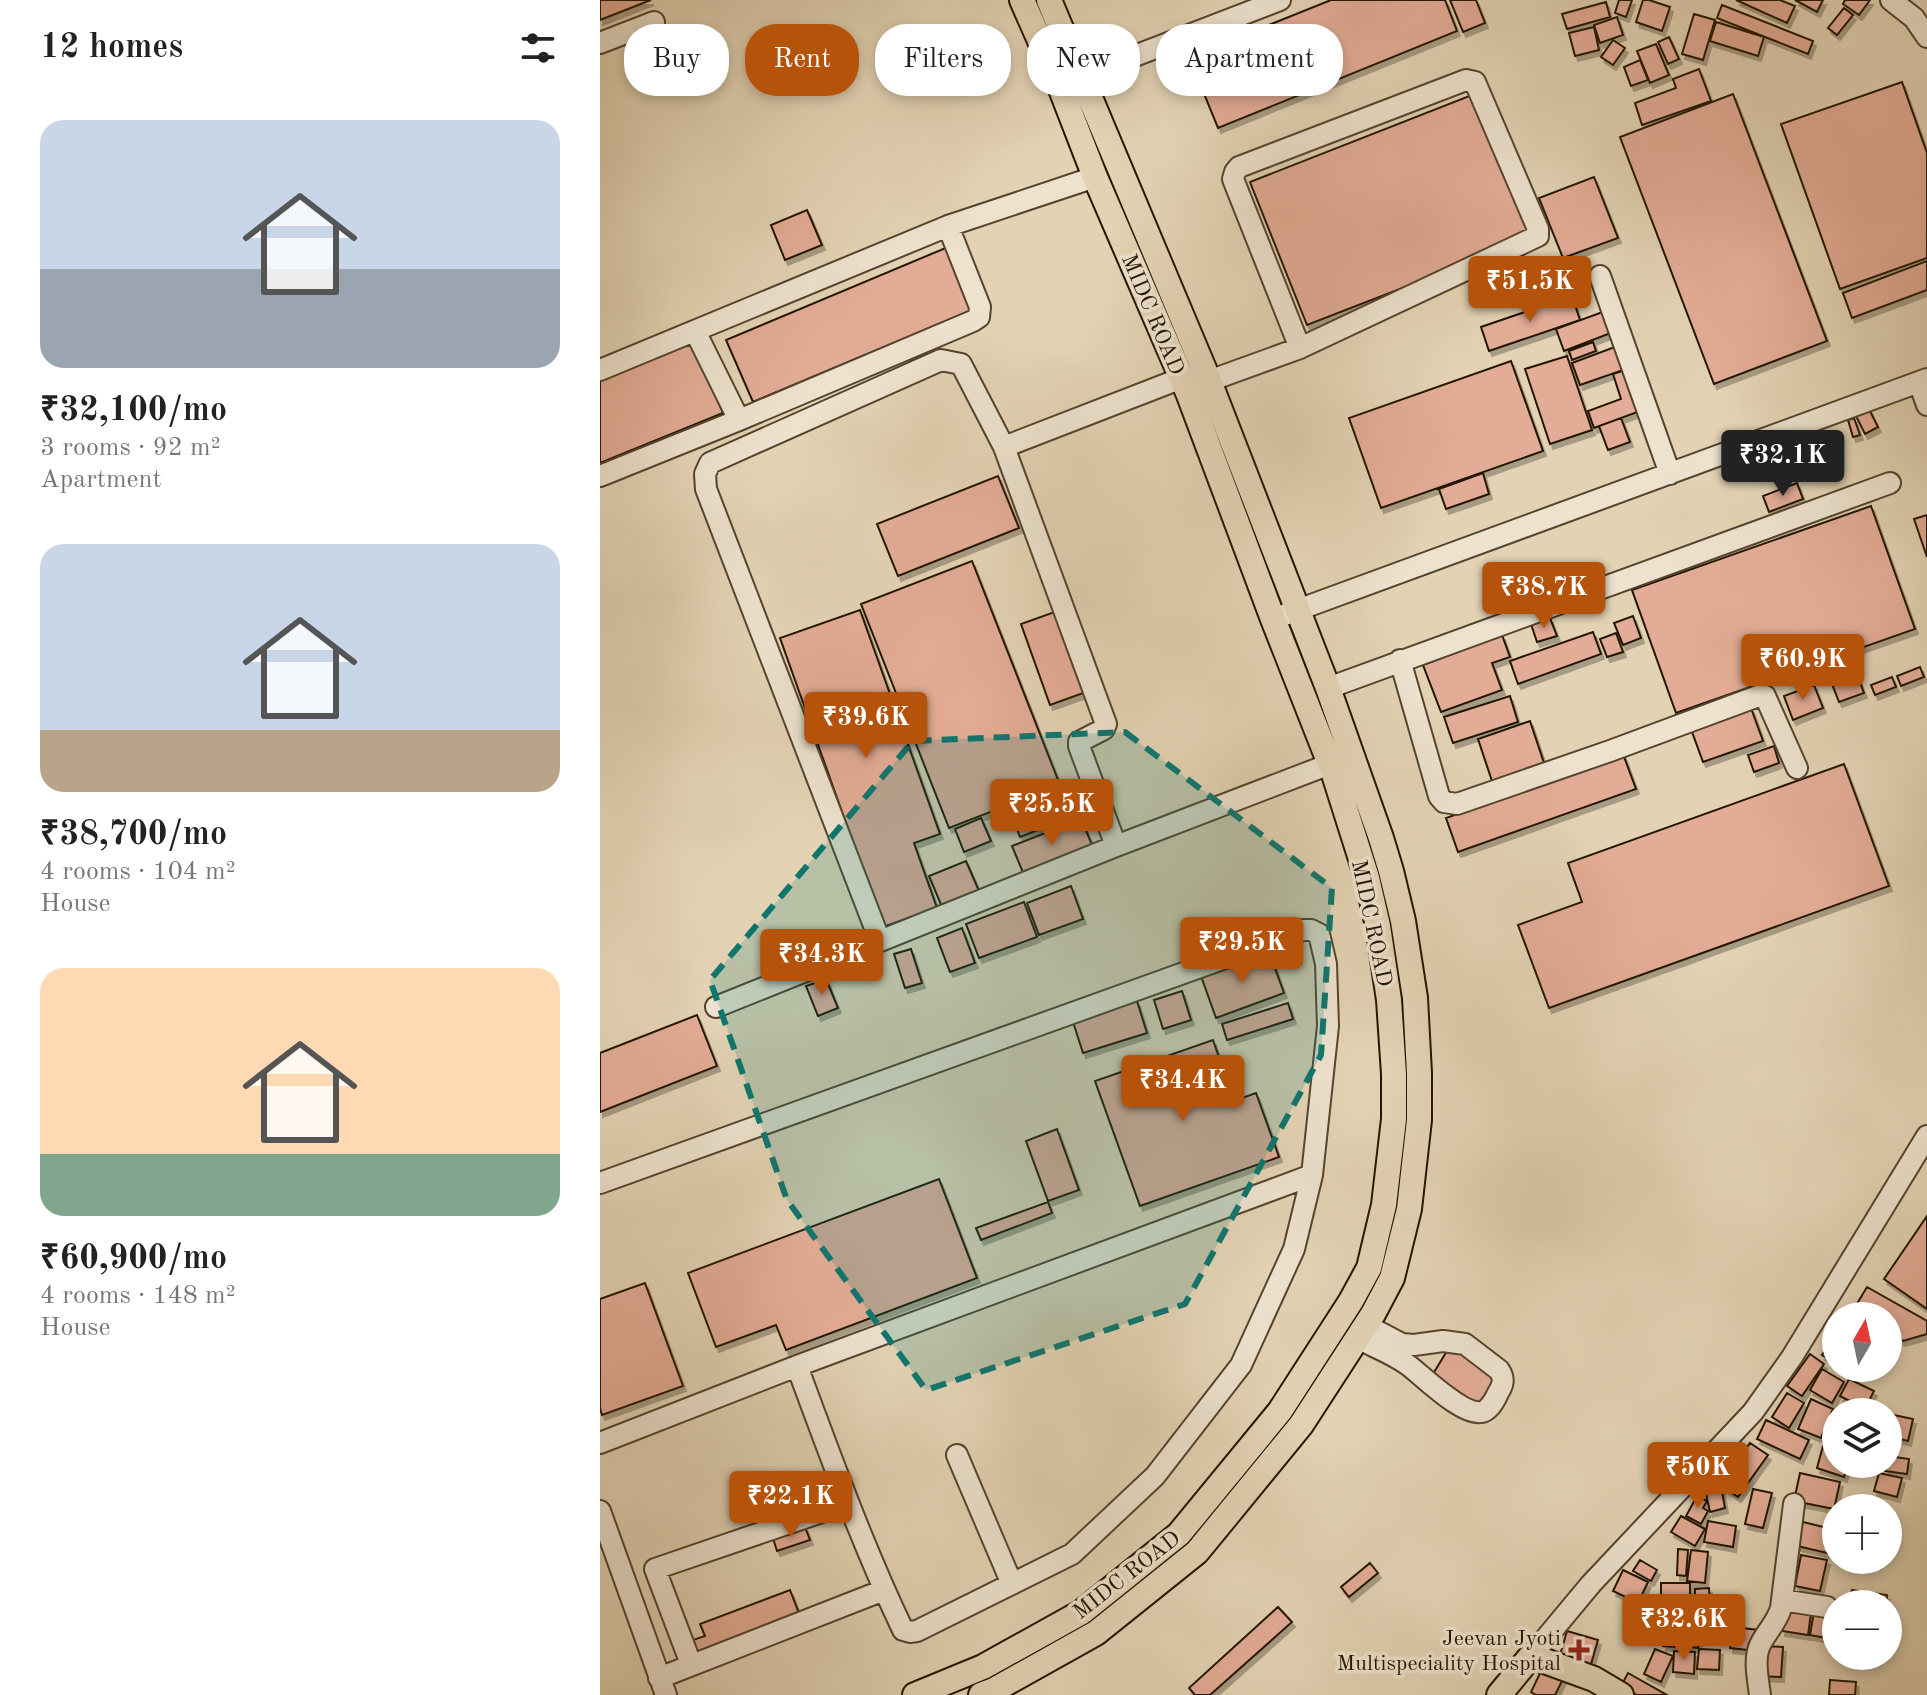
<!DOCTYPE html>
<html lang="en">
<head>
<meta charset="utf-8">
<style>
	:root { --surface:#fff; --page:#f6f6f6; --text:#222; --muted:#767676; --accent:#b45309 }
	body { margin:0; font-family:"Old Standard TT",serif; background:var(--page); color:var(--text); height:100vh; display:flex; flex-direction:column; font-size:30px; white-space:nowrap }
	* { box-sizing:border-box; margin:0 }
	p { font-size:26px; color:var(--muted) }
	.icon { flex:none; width:44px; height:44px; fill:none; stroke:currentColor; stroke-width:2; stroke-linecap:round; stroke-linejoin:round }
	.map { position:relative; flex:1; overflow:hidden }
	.drawer { display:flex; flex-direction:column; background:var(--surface); width:600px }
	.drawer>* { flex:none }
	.top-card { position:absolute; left:24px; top:24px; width:760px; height:72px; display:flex; gap:16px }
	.needle { width:52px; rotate:9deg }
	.tools { position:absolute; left:1222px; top:1302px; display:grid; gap:16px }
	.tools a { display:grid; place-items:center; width:80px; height:80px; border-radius:50%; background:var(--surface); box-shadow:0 4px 12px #0003; font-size:40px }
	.price { position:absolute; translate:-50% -68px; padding:0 18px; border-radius:8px; background:var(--accent); color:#fff; font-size:26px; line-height:52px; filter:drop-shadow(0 2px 4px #0008) }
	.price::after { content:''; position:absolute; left:50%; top:48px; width:24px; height:18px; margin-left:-12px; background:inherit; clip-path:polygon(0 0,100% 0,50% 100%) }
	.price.current { background:#222; color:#fff }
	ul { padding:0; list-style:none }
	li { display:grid; align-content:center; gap:16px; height:424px; padding:0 40px }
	li span { display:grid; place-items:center; height:248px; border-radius:24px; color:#555 }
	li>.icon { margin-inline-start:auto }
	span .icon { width:144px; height:144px; fill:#fffc; stroke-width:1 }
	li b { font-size:34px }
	h2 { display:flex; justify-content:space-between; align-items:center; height:96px; padding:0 40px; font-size:34px }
	.tag { padding:0 28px; border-radius:32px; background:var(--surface); box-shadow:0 4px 12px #0003; font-size:28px; line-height:72px }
	.tag.current { background:var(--accent); color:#fff }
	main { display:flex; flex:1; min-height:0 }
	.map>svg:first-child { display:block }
	.building { fill:#e3ac96; stroke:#241501; stroke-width:2; filter:url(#shadow) }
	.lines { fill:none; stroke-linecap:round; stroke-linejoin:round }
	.minor-casing { stroke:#54442e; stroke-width:24 }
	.major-casing { stroke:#241501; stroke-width:28 }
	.minor { stroke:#ede2ce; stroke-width:20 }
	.major { stroke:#e3d3b4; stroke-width:24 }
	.marked { fill:#0f766e; fill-opacity:0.2; stroke:#0f766e; stroke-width:6; stroke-dasharray:16 10; stroke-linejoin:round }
	.poi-dot { fill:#8f2418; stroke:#ede2ce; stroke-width:3 }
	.labels { text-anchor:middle; stroke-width:7; stroke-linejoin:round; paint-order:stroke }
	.street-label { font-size:22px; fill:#241501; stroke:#ede2ce }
	.poi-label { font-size:22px; fill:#241501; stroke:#ede2ce; text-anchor:end }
</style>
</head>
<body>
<main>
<section class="drawer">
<h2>12 homes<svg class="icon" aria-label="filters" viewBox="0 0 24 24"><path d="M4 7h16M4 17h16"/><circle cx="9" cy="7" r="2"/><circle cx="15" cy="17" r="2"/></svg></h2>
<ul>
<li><span style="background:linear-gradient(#c9d6e8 60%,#9aa5b1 0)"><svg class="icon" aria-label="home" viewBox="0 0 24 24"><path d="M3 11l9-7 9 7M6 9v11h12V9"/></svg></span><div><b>₹32,100/mo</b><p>3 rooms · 92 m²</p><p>Apartment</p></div></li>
<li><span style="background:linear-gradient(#c9d6e8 75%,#b9a48a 0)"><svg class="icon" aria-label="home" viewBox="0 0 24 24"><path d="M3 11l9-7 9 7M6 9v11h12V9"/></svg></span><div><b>₹38,700/mo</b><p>4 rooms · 104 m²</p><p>House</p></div></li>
<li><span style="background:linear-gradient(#ffd9b3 75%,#7fa58c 0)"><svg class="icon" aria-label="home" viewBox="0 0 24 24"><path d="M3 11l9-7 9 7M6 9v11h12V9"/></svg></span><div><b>₹60,900/mo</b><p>4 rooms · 148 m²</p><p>House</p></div></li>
</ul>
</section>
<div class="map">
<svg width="1327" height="1695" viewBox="0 0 1327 1695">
	<defs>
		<filter id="shadow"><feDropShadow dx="3" dy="5" stdDeviation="0" flood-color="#0004"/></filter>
	</defs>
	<rect width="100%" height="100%" fill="#e3d3b4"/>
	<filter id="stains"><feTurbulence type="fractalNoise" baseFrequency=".0025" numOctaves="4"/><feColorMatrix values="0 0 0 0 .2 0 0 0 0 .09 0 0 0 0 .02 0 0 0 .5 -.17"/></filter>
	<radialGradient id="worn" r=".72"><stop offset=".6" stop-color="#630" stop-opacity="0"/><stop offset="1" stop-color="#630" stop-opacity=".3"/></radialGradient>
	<path class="building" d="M0 0H51L0 20Z
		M731 0H845L857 31 618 128 589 57Z
		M850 0H876L885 23 863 32Z
		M1019 0H1032L1026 17 1015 13Z
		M1043 0H1049L1070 7 1062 31 1036 22Z
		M1136 0H1180L1195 6 1187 23Z
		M1195 0H1223L1217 12Z
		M1245 0H1270L1259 15 1243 4Z
		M1006 2 1010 17 967 29 962 14Z
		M1122 5 1213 41 1208 54 1117 18Z
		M1244 8 1253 15 1237 35 1228 28Z
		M1094 14 1115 20 1103 60 1082 54Z
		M1017 17 1023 35 1000 43 994 25Z
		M1116 22 1164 37 1158 56 1110 41Z
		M994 27 999 50 975 56 969 33Z
		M1069 37 1079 59 1068 64 1058 42Z
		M1013 40 1025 48 1013 65 1001 57Z
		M1056 44 1069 75 1050 83 1037 51Z
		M1040 60 1048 80 1031 86 1024 67Z
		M1099 69 1111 101 1042 125 1035 103 1076 88 1073 79Z
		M1302 82 1327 153V258L1240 289 1181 124Z
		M877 93 934 237 707 325 650 182Z
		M1133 94 1227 341 1114 384 1020 137Z
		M994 177 1018 238 963 258 939 198Z
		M207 210 222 245 185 260 171 225Z
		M348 247 375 309 153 402 126 340Z
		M1327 261V290L1252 318 1243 293Z
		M972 296 980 320 889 351 881 327Z
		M1008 310 1016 331 964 351 956 329Z
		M93 340 123 413 0 463V377Z
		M993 342 996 351 972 360 969 351Z
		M1020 345 1029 368 980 385 972 363Z
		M967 356 992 430 950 444 925 369Z
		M911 361 943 451 781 508 749 418Z
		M1028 369 1043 410 994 428 988 411 1021 399 1013 374Z
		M1269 409 1278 427 1265 434 1256 416Z
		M1021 418 1030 442 1008 450 999 426Z
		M1254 418 1260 435 1253 437 1248 420Z
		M883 473 889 494 846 509 839 489Z
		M398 476 419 528 298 576 277 524Z
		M1197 483 1203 499 1169 512 1163 496Z
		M1271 506 1315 629 1076 713 1032 590Z
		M1327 515V557L1314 519Z
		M372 561 460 785 349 828 261 604Z
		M260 610 340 834 314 843 337 908 283 927 180 638Z
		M460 610 489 691 450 705 421 624Z
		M1033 616 1041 638 1023 645 1014 623Z
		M950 618 957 636 937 642 931 624Z
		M993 632 1001 654 918 684 910 661Z
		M1016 633 1023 652 1007 657 1000 639Z
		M902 635 910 657 892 663 902 690 841 712 823 665Z
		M1254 667 1264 693 1239 702 1229 676Z
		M1320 667 1324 677 1301 686 1297 676Z
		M1292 677 1296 687 1275 695 1271 685Z
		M1214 685 1223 708 1193 720 1184 696Z
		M910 696 918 722 853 743 844 717Z
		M1151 708 1163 741 1103 762 1091 729Z
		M930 721 944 763 892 781 878 739Z
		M1174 746 1179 763 1154 772 1148 755Z
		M1023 754 1036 789 858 852 846 818Z
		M1244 764 1289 886 949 1008 918 925 982 902 968 863Z
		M448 802 456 823 420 837 412 816Z
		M381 818 391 841 364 852 355 829Z
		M481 819 493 847 424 875 412 846Z
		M366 861 379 891 342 907 329 876Z
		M471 886 483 919 439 935 427 903Z
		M424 902 437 937 379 958 366 924Z
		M362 928 375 963 350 972 337 938Z
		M311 949 322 983 305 988 294 954Z
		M669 952 684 993 616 1018 601 976Z
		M226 979 238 1008 218 1016 206 986Z
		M582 991 591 1020 563 1029 554 1000Z
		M537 1001 547 1033 483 1053 473 1022Z
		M688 1003 693 1019 627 1040 622 1024Z
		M97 1015 117 1066 0 1112V1053Z
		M613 1040 634 1101 656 1093 679 1157 540 1206 495 1081Z
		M457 1129 479 1190 448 1201 426 1141Z
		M339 1179 377 1278 186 1350 176 1325 116 1347 88 1273Z
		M448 1202 452 1213 381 1240 376 1228Z
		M1327 1216V1309L1284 1279Z
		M45 1283 83 1386 2 1415 0 1408V1299Z
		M1267 1287 1327 1321V1334L1303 1341 1288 1333V1316H1258L1252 1312Z
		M1229 1336 1236 1341V1364L1222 1355 1230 1343 1226 1341Z
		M850 1346 897 1379 878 1405 833 1374Z
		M1210 1354 1224 1364 1202 1396 1187 1386Z
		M1222 1369 1244 1382 1232 1403 1210 1390Z
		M1249 1379 1274 1391 1265 1409 1240 1396Z
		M1187 1393 1204 1403 1189 1428 1172 1417Z
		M1211 1399 1233 1409 1221 1438 1198 1429Z
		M1289 1414 1313 1419 1308 1441 1288 1436Z
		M1166 1420 1209 1440 1200 1459 1157 1439Z
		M1150 1443 1168 1455 1138 1497 1121 1485Z
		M1223 1446 1236 1450V1464H1248L1244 1477 1217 1468Z
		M1288 1456 1309 1459 1307 1474 1285 1471 1286 1464H1288Z
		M1200 1473 1240 1482 1234 1509 1194 1501Z
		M1279 1473 1302 1478 1297 1497 1274 1491Z
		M1121 1486 1125 1508 1110 1512 1105 1489Z
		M1153 1489 1172 1493 1163 1528 1145 1524Z
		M1097 1496 1107 1501 1103 1508 1108 1511 1101 1524 1086 1516Z
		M1081 1516 1105 1529 1095 1546 1071 1532Z
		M1108 1521 1136 1526 1133 1547 1104 1542Z
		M1203 1522 1236 1530V1555L1197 1546Z
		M205 1527 210 1540 177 1551 173 1538Z
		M1078 1549 1088 1550 1086 1576 1077 1575Z
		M1091 1550 1108 1552 1105 1583 1087 1581Z
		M1201 1555 1227 1560 1220 1591 1195 1586Z
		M1040 1560 1057 1570 1051 1581 1033 1571Z
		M770 1563 778 1573 749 1597 741 1587Z
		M1023 1570 1048 1582 1038 1603 1013 1591Z
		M1061 1583H1090V1603H1061Z
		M1109 1588 1110 1603H1095V1589Z
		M190 1590 200 1616 96 1655 90 1641 105 1636 100 1624Z
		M1252 1590 1287 1595 1286 1604H1250Z
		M1074 1605H1090L1091 1624 1075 1625Z
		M678 1607 692 1622 610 1695H595L589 1688Z
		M1185 1609 1211 1613 1208 1635 1182 1631Z
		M1214 1612 1236 1615V1640L1210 1635Z
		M1132 1627 1159 1630 1157 1651 1130 1648Z
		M1064 1629 1078 1630 1077 1647 1063 1646Z
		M967 1631 998 1640 989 1671 960 1655Z
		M1085 1631 1099 1632 1098 1648 1084 1646Z
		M1161 1646 1183 1647 1181 1677 1159 1676Z
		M1055 1649 1073 1656 1061 1682 1044 1674Z
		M1099 1649 1120 1650 1119 1670 1097 1669Z
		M1074 1651 1095 1652 1094 1674 1073 1672Z
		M942 1669 963 1679 955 1695H936L931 1692Z
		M1028 1673 1067 1695H1037L1021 1686Z
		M1230 1680 1256 1682 1255 1695H1229Z"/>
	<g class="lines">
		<g class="minor-casing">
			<path id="minor" d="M1291 0 1314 18 1327 37
				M0 43 54 22
				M467 82 680 0
				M1000 276 1070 474
				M95 331 139 420
				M0 370 348 226 495 177
				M609 381 700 348 938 236V229L875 82 866 80 639 167 635 172 633 179 700 348
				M1319 382 1327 405
				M404 447 582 378
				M0 476 139 420 373 321 379 317 380 307 348 226
				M684 615 1327 379
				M800 660 839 796 844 802 857 804 1010 751 1161 695 1165 696 1197 768
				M728 688 1290 483
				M280 941 106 489 105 474 110 463 341 360 361 364 404 447 506 724 504 729 479 742V746L516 846
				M116 1007 516 846 730 764
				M0 1183 703 930H711L719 934 726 964 728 1026 712 1175 694 1249 641 1365 555 1476 472 1554 317 1631 310 1632 303 1630C262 1544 230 1455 197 1366
				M757 1338C774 1347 793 1354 808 1365 823 1376 862 1416 882 1412 889 1410 895 1400 898 1393 903 1385 905 1379 899 1370L865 1344 843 1341 814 1345 802 1344 766 1325
				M0 1443 197 1366 712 1175
				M357 1455 412 1584
				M0 1511 66 1695
				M1182 1600 1227 1607
				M931 1656 991 1584 1153 1412 1192 1357 1327 1136
				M91 1664 55 1569 248 1503
				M59 1678 284 1590
				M1160 1695C1158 1679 1153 1657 1161 1643 1168 1630 1177 1622 1181 1608L1194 1504"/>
		</g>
		<g class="major-casing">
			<path id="major" d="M315 1695 383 1667 482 1612 579 1534 680 1411 751 1301 769 1268 784 1205 794 1119V1074L789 1000 778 926 767 878 734 774 673 619 589 395 495 177 459 84 422 0
				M381 1695 394 1690 496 1633 597 1552 701 1425 773 1314 792 1278 809 1209 819 1120V1073L815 998 803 921 791 871 781 838 728 688 609 381 449 0
				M899 1695 931 1656 994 1679 1021 1695"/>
		</g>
		<use href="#minor" class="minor"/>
		<use href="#major" class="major"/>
	</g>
	<path class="marked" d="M525 732 732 888 721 1055 585 1304 326 1390 187 1200 110 980 313 741Z"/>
	<path class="poi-dot" d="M975 1638h8v8h8v8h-8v8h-8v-8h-8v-8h8z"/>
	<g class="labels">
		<g class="street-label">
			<text transform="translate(554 314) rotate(67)" y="8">MIDC ROAD</text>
			<text transform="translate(773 923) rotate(78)" y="8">MIDC ROAD</text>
			<text transform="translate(526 1574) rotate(-38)" y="8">MIDC ROAD</text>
		</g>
		<g class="poi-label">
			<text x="961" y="1645">Jeevan Jyoti<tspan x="961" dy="25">Multispeciality Hospital</tspan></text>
		</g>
	</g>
	<rect width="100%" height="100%" filter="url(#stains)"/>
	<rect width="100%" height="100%" fill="url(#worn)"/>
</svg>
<div class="tools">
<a><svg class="needle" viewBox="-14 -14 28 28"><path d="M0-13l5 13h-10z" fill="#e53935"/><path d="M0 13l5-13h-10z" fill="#767676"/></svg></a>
<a><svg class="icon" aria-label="layers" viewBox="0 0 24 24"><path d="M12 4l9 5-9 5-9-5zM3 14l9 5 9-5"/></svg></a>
<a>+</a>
<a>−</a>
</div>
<b class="price" style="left:930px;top:324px">₹51.5K</b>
<b class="price current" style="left:1183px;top:498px">₹32.1K</b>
<b class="price" style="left:944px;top:630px">₹38.7K</b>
<b class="price" style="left:1203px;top:702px">₹60.9K</b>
<b class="price" style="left:266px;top:760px">₹39.6K</b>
<b class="price" style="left:452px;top:847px">₹25.5K</b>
<b class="price" style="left:642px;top:985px">₹29.5K</b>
<b class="price" style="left:222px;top:997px">₹34.3K</b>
<b class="price" style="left:583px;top:1123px">₹34.4K</b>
<b class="price" style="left:1098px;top:1510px">₹50K</b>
<b class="price" style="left:191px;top:1539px">₹22.1K</b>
<b class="price" style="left:1084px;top:1662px">₹32.6K</b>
<div class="top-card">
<a class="tag">Buy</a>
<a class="tag current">Rent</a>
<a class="tag">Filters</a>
<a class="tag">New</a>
<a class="tag">Apartment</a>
</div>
</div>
</main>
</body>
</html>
